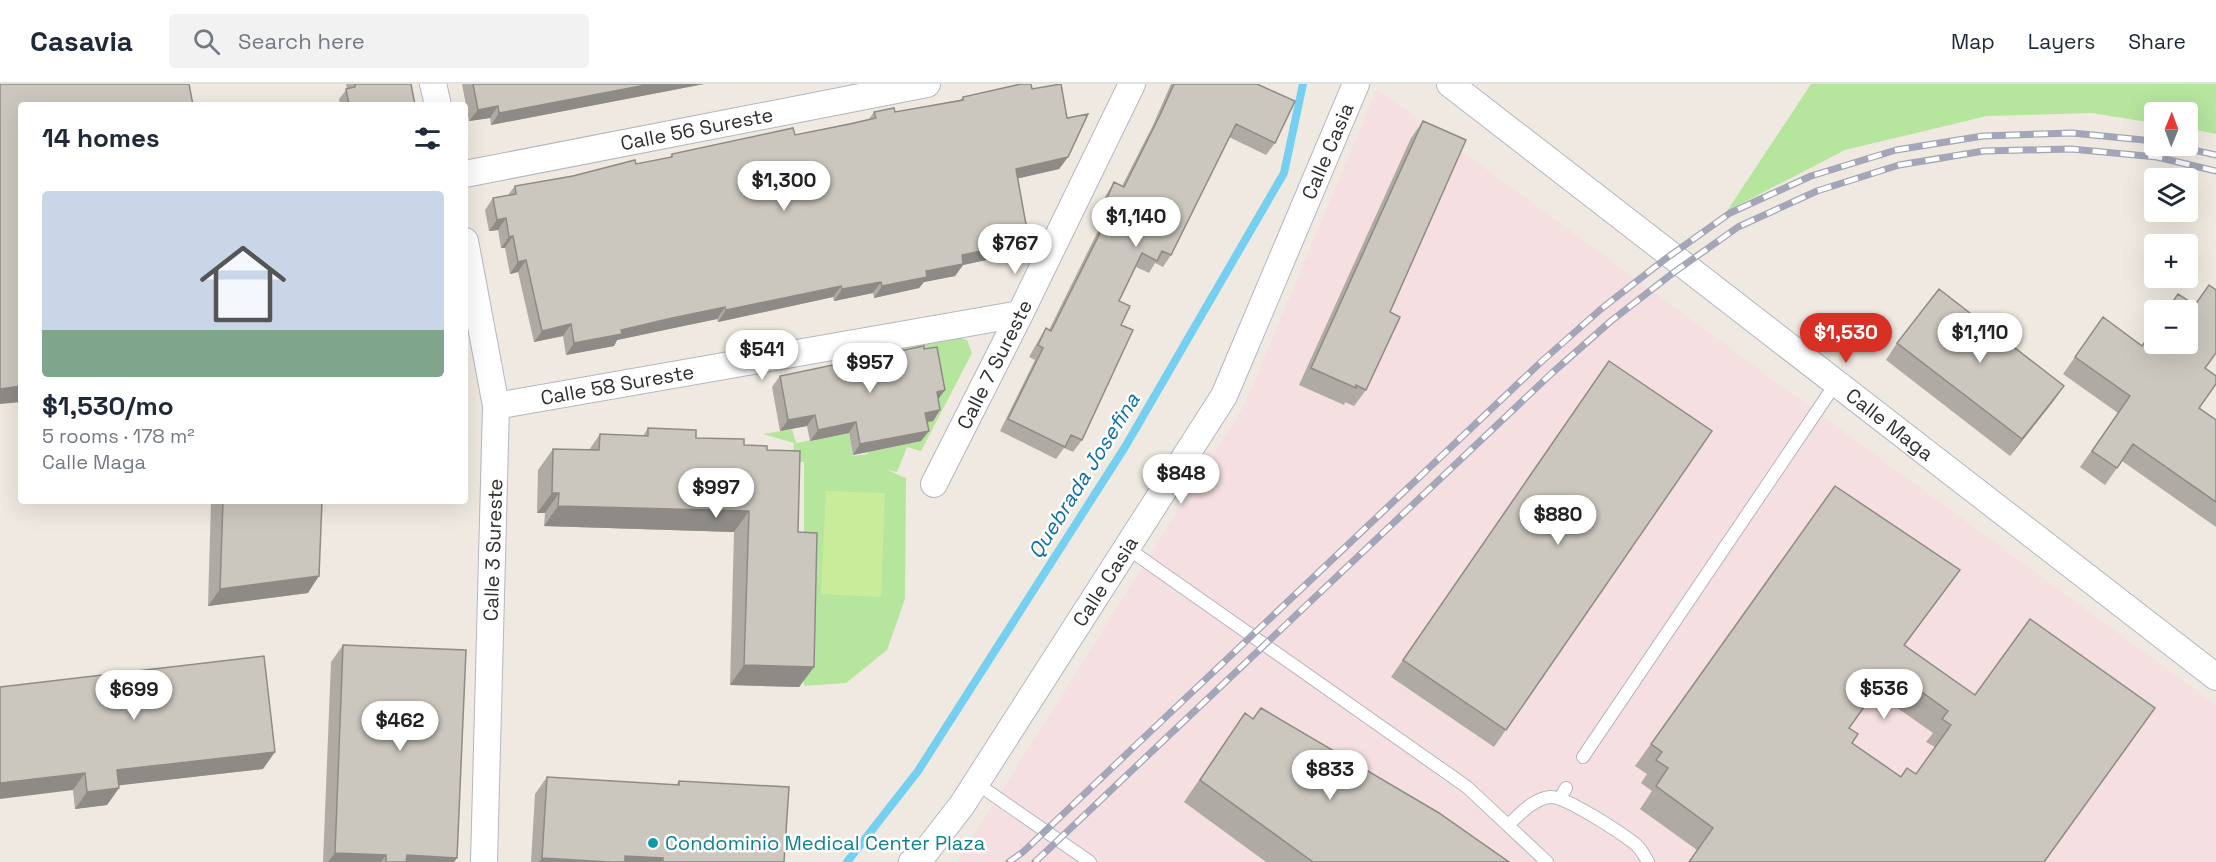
<!DOCTYPE html>
<html lang="en">
<head>
<meta charset="utf-8">
<style>
	:root { --surface:#fff; --page:#f2f2f3; --text:#1f2937; --muted:#747a83; --line:#e0e1e3; --accent:#d93025 }
	body { margin:0; font-family:"Space Grotesk",sans-serif; background:var(--page); color:var(--text); height:100vh; display:flex; flex-direction:column; font-size:22px; white-space:nowrap }
	* { box-sizing:border-box; margin:0 }
	p { font-size:20px; color:var(--muted) }
	.icon { flex:none; width:33px; height:33px; fill:none; stroke:currentColor; stroke-width:2; stroke-linecap:round; stroke-linejoin:round }
	.map { position:relative; flex:1; overflow:hidden }
	.side { position:absolute; left:18px; top:18px; width:450px; height:402px; display:flex; flex-direction:column; background:var(--surface); border-radius:6px; box-shadow:0 6px 24px #0002 }
	.side>* { flex:none }
	.needle { width:39px; rotate:1deg }
	.controls { position:absolute; left:2144px; top:18px; display:grid; gap:12px }
	.controls a { display:grid; place-items:center; width:54px; height:54px; border-radius:6px; background:var(--surface); box-shadow:0 6px 24px #0002; font-size:30px }
	.price { position:absolute; translate:-50% -51px; padding:0 14px; border-radius:21px; background:#fff; color:#222; font-size:20px; line-height:39px; filter:drop-shadow(0 2px 3px #0008) }
	.price::after { content:''; position:absolute; left:50%; top:36px; width:18px; height:14px; margin-left:-9px; background:inherit; clip-path:polygon(0 0,100% 0,50% 100%) }
	.price.selected { background:var(--accent); color:#fff }
	ul { padding:0; list-style:none }
	li { display:grid; align-content:center; gap:12px; height:318px; padding:0 24px }
	li span { display:grid; place-items:center; height:186px; border-radius:6px; color:#555 }
	li>.icon { margin-inline-start:auto }
	span .icon { width:108px; height:108px; fill:#fffc; stroke-width:1 }
	li b { font-size:26px }
	h2 { display:flex; justify-content:space-between; align-items:center; height:72px; padding:0 24px; font-size:26px }
	header { display:flex; align-items:center; gap:36px; box-sizing:border-box; height:84px; padding:0 30px; background:var(--surface); border-bottom:2px solid var(--line) }
	header strong { font-size:28px }
	nav { display:flex; gap:33px; margin-inline-start:auto; font-size:21px }
	.search { width:420px; height:54px; background:var(--page); display:flex; align-items:center; gap:15px; box-sizing:border-box; padding:0 21px; border-radius:6px; color:var(--muted); font-size:22px }
	.map>svg:first-child { display:block }
	.medical { fill:#f5dfe0 }
	.green { fill:#b6e59e }
	.pitch { fill:#c9ec9a }
	.lines { fill:none; stroke-linecap:round; stroke-linejoin:round }
	.stream { stroke:#75cff0; stroke-width:8 }
	.service-casing { stroke:#b4b7c1; stroke-width:14 }
	.minor-casing { stroke:#b4b7c1; stroke-width:28 }
	.service { stroke:#fff; stroke-width:12 }
	.minor { stroke:#fff; stroke-width:26 }
	.rail-casing { stroke:#a3a6b8; stroke-width:7 }
	.rail { stroke:#fff; stroke-width:4.5; stroke-dasharray:14; stroke-linecap:butt }
	.wall { fill:#afaba4; fill-rule:evenodd }
	.shaded-wall { fill:#8e8b86 }
	.building { fill:#cbc7bf; stroke:#8e8b86; stroke-width:1.5; fill-rule:evenodd }
	.culture-dot { fill:#0f9aa8; stroke:#fff; stroke-width:2 }
	.labels { text-anchor:middle; stroke-width:5; stroke-linejoin:round; paint-order:stroke }
	.street-label { font-size:20px; fill:#2e2e2e; stroke:#fff }
	.culture-label { font-size:20px; fill:#0d838f; stroke:#fff; text-anchor:start }
	.water-label { font-size:21px; font-style:italic; fill:#0d6fa3; stroke:#fff }
</style>
</head>
<body>
<header>
<strong>Casavia</strong>
<div class="search"><svg class="icon" aria-label="search" viewBox="0 0 24 24"><circle cx="10" cy="10" r="6"/><path d="M15 15l6 6"/></svg>Search here</div>
<nav><a>Map</a><a>Layers</a><a>Share</a></nav>
</header>
<div class="map">
<svg width="2216" height="778" viewBox="0 0 2216 778">
	<rect width="100%" height="100%" fill="#efe9e1"/>
	<path class="medical" d="M1377 5 2216 621V778H957L1244 322Z"/>
	<path class="green" d="M1811 0H2216V50L2187 44V28H2154V39L2092 29 1987 32 1845 66 1727 127Z
		M958 253 967 256 972 269 921 367 907 363 897 388 887 386 906 394 905 515 887 566 846 599 804 602V378H793L794 359 763 350 792 345 796 359 827 353 846 335 853 372 868 370 864 346 901 276 899 264Z
		M871 270 874 290H836L834 276Z"/>
	<path class="pitch" d="M826 407 885 409 881 513 821 510Z"/>
	<g class="lines">
		<path class="stream" d="M847 778 918 687 1125 363 1284 89 1303 0"/>
		<g class="service-casing">
			<path id="service" d="M1127 464 1467 703 1547 778
				M1583 673 1836 299
				M976 699 1090 778
				M1560 714 1566 704
				M1508 741C1520 730 1533 715 1550 713 1564 711 1621 749 1634 759 1641 764 1644 771 1648 778"/>
		</g>
		<g class="minor-casing">
			<g id="minor">
				<path d="M433 0 438 21"/>
				<path id="s1" d="M1450 0 2216 593"/>
				<path id="s2" d="M465 90 927 0"/>
				<path d="M465 157 496 322 484 778"/>
				<path id="s3" d="M496 322 1020 230"/>
				<path id="s4" d="M934 400 1020 230 1132 0"/>
				<path id="s5" d="M912 778 924 770 962 721 1224 312 1356 0"/>
			</g>
		</g>
		<use href="#service" class="service"/>
		<use href="#minor" class="minor"/>
		<g class="rail-casing">
			<path id="rail" d="M2176 62 2216 71
				M1009 778 1023 768 1541 278 1601 225 1664 176 1730 129 1811 92 1896 66 1983 52 2072 49 2154 57
				M1035 778 1552 289 1611 237 1673 189 1738 143 1817 107 1899 81 1984 67 2071 65 2157 73 2216 87"/>
		</g>
		<use href="#rail" class="rail"/>
	</g>
	<path class="wall" d="M346 0H411L415 21H340L339 15 347 5Z
		M462 0H704L491 41 490 34 469 37Z
		M1171 0H1257L1275 59 1266 71 1229 53 1171 171 1163 183 1155 179 1149 189 1136 183 1119 217 1121 241 1082 356 1073 368 1064 364 1056 375 1000 347 1035 276 1029 273 1038 257 1046 244 1049 246 1104 135 1096 131 1106 111 1114 98 1122 102 1153 41Z
		M1032 5 1068 73 1059 85 1017 94 1027 146 1019 157 1013 159 1005 172 963 181 955 192 924 198 919 204 874 214 873 209 834 217 833 213 718 238 717 235 664 246 617 256 614 262 566 271 563 252 534 258 518 188 510 190 505 164H501L498 146 489 147 485 126 493 114 508 111 515 102 669 74 672 70 795 51 869 35 874 28H895L960 16 963 13Z
		M1423 37 1390 228 1366 306 1354 322 1345 318 1344 321 1299 301 1411 54Z
		M2195 221 2205 284 2199 324 2216 336V443L2122 377 2105 401 2080 383 2118 329 2063 290 2103 233 2142 261Z
		M1897 259 2064 302 2052 319 2010 372 1886 276Z
		M924 265 938 315 940 326 933 337 927 338 921 357 853 371 849 349 810 357 807 342 780 347 772 303 780 292Z
		M1609 277 1712 347 1494 663 1391 593Z
		M648 344 696 354 767 366 798 448 814 583 799 603 730 601 734 448 544 442 545 429H537L538 386 553 365 589 366 600 350 643 352Z
		M1835 402 1960 486 1905 561 1975 611 2045 778 1697 766 1640 725 1652 707 1641 699 1647 690 1635 682ZM1882 613 1933 649 1926 658 1935 663 1916 690 1901 693 1852 659 1849 644 1869 617 1876 622Z
		M211 417H322L308 509 208 522Z
		M343 561 457 774 454 778H323L331 578Z
		M0 603 263 685 118 701 119 704 107 721 75 725 73 706Z
		M1253 635 1509 778H1266L1184 718 1229 652Z
		M547 693 676 701 679 697 784 778H531L535 710Z"/>
	<path class="shaded-wall" d="M651 0H704L491 41 499 29Z
		M498 22 490 34 469 37 478 26Z
		M1068 73 1059 85 1008 97 1016 85Z
		M506 134 498 146 489 147 497 136Z
		M1027 146 1019 157 1003 161 1011 149Z
		M513 152 505 164H501L509 153Z
		M1013 160 1005 172 963 181 955 192 924 198 919 204 874 214 882 202 926 187 962 171Z
		M526 176 518 188 510 190 518 178Z
		M881 198 873 209 834 217 842 205Z
		M841 202 833 213 718 238 726 226Z
		M725 223 717 235 617 256 614 262 566 271 574 259 621 246Z
		M571 240 563 252 534 258 542 247Z
		M21 302V318L0 320V305Z
		M2064 302 2052 319 2010 372 2022 355Z
		M945 306 937 317V308Z
		M940 326 933 337 917 340 925 329Z
		M815 331 807 342 780 347 788 336Z
		M856 338 849 349 810 357 818 346Z
		M929 347 921 357 853 371 860 360Z
		M552 409H559L545 429H537Z
		M558 422 749 427 734 448 544 442Z
		M1960 486 1944 508 1888 583 1904 561Z
		M319 492 308 509 208 522 220 505Z
		M744 581 814 583 799 603 730 601Z
		M275 668 263 685 105 703 117 686Z
		M85 689 73 706 0 715V699Z
		M119 704 107 721 75 725 87 708Z
		M335 769 386 771 381 778H328Z
		M407 771 457 774 454 778H402Z
		M625 772 663 774 661 778H621Z
		M542 774 610 778H539Z"/>
	<path class="building" d="M0 0H189L193 21H21V302L0 305Z
		M355 0H411L415 21H349L346 5 355 3Z
		M473 0H651L499 29 498 22 478 26Z
		M1021 0H1031L1032 5 1061 0 1067 34 1088 30 1068 73 1016 85 1027 146 1011 149 1013 160 962 171 963 180 926 187 927 193 882 202 881 198 842 205 841 202 726 226 725 223 672 234 621 246 622 250 574 259 571 240 542 247 526 176 518 178 513 152 509 153 506 134 497 136 493 114 516 110 515 102 573 92 635 76 636 80 672 73V70L793 44 795 51 850 40 876 34 874 28 894 24 895 28 963 16V13Z
		M1174 0H1257L1295 17 1275 59 1236 40 1171 171 1162 167 1157 177 1142 169 1119 217 1130 222 1121 241 1133 246 1082 356 1071 351 1065 363 1008 335 1043 264 1038 261 1046 244 1051 247 1113 123 1105 119 1114 98 1124 103 1161 29Z
		M1423 37 1466 56 1390 228 1400 233 1366 306 1356 301V304L1311 284Z
		M2209 201 2216 206V269L2205 284 2216 292V300L2199 324 2216 336V418L2133 360 2117 384 2092 367 2130 312 2075 273 2103 233 2142 262 2154 245V260H2187V226H2167L2178 210 2195 221Z
		M1939 205 2064 302 2022 355 1897 259Z
		M924 262V265L937 263 945 306 937 308 940 326 925 329 929 347 860 360 856 338 818 346 815 331 788 336 780 292Z
		M1609 277 1712 347 1506 646 1403 576Z
		M648 344 696 346V354L744 355V361L767 362V366L800 367 798 448 817 449 814 583 744 581 749 427 558 422 559 409H552L553 365 599 366 600 350 648 352Z
		M1835 402 1960 486 1904 561 1975 611 2030 535 2155 624 2044 778H1689L1713 744 1656 702 1668 684 1656 676 1662 668 1651 660ZM1898 591 1948 627 1942 635 1951 641 1916 690 1907 684 1901 693 1852 659 1858 650 1849 644 1884 595 1892 600Z
		M223 417H322L319 492 220 505Z
		M343 561 466 566 457 774 407 771 406 778H386V771L335 769Z
		M264 572 275 668 117 686 119 704 87 708 85 689 0 699V603Z
		M1261 624 1439 729 1509 778H1313L1200 696 1245 629 1253 635Z
		M547 693 679 701V697L789 703 784 778H663V774L625 772V778H610L542 774Z"/>
	<circle class="culture-dot" cx="653" cy="759" r="6"/>
	<g class="labels">
		<g class="street-label">
			<text dy="7" stroke="none"><textPath href="#s2" startOffset="236">Calle 56 Sureste</textPath></text>
			<text dy="7" stroke="none"><textPath href="#s5" startOffset="828">Calle Casia</textPath></text>
			<text dy="7" stroke="none"><textPath href="#s4" startOffset="134">Calle 7 Sureste</textPath></text>
			<text dy="7" stroke="none"><textPath href="#s3" startOffset="123">Calle 58 Sureste</textPath></text>
			<text dy="7" stroke="none"><textPath href="#s1" startOffset="556">Calle Maga</textPath></text>
			<text transform="translate(493 466) rotate(-88)" y="7">Calle 3 Sureste</text>
			<text dy="7" stroke="none"><textPath href="#s5" startOffset="342">Calle Casia</textPath></text>
		</g>
		<g class="culture-label">
			<text x="665" y="766">Condominio Medical Center Plaza</text>
		</g>
		<g class="water-label">
			<text transform="translate(1084 392) rotate(-58)" y="7">Quebrada Josefina</text>
		</g>
	</g>
</svg>
<div class="controls">
<a><svg class="needle" viewBox="-14 -14 28 28"><path d="M0-13l5 13h-10z" fill="#e53935"/><path d="M0 13l5-13h-10z" fill="#747a83"/></svg></a>
<a><svg class="icon" aria-label="layers" viewBox="0 0 24 24"><path d="M12 4l9 5-9 5-9-5zM3 14l9 5 9-5"/></svg></a>
<a>+</a>
<a>−</a>
</div>
<b class="price" style="left:784px;top:128px">$1,300</b>
<b class="price" style="left:1136px;top:164px">$1,140</b>
<b class="price" style="left:1015px;top:191px">$767</b>
<b class="price selected" style="left:1846px;top:280px">$1,530</b>
<b class="price" style="left:1980px;top:280px">$1,110</b>
<b class="price" style="left:762px;top:297px">$541</b>
<b class="price" style="left:870px;top:310px">$957</b>
<b class="price" style="left:1181px;top:421px">$848</b>
<b class="price" style="left:716px;top:435px">$997</b>
<b class="price" style="left:1558px;top:462px">$880</b>
<b class="price" style="left:1884px;top:636px">$536</b>
<b class="price" style="left:134px;top:637px">$699</b>
<b class="price" style="left:400px;top:668px">$462</b>
<b class="price" style="left:1330px;top:717px">$833</b>
<section class="side">
<h2>14 homes<svg class="icon" aria-label="filters" viewBox="0 0 24 24"><path d="M4 7h16M4 17h16"/><circle cx="9" cy="7" r="2"/><circle cx="15" cy="17" r="2"/></svg></h2>
<ul>
<li><span style="background:linear-gradient(#c9d6e8 75%,#7fa58c 0)"><svg class="icon" aria-label="home" viewBox="0 0 24 24"><path d="M3 11l9-7 9 7M6 9v11h12V9"/></svg></span><div><b>$1,530/mo</b><p>5 rooms · 178 m²</p><p>Calle Maga</p></div></li>
</ul>
</section>
</div>
</body>
</html>
